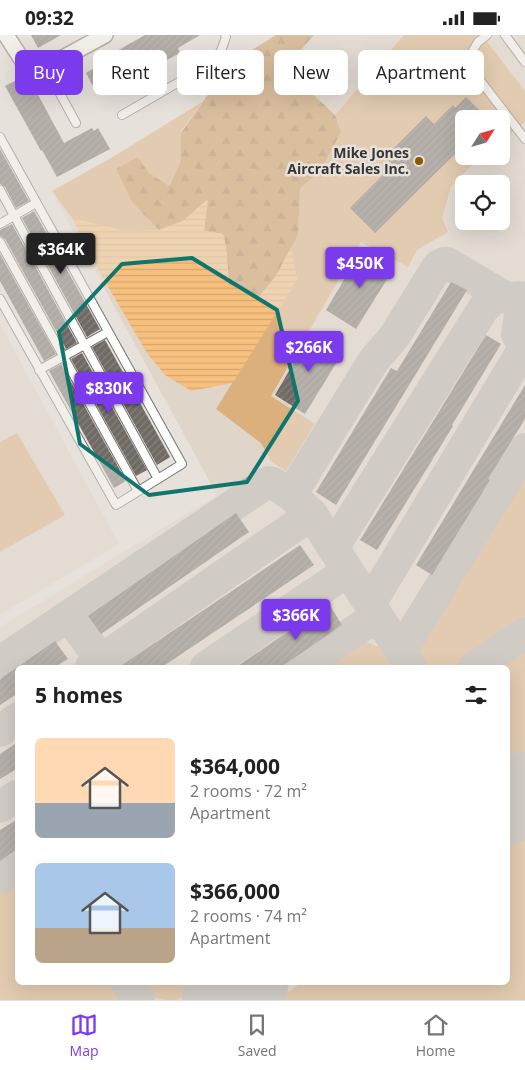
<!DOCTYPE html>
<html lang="en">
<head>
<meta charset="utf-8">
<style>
	:root { --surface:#fff; --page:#f6f6f6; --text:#222; --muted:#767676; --line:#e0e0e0; --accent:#7c3aed }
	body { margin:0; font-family:"Open Sans",sans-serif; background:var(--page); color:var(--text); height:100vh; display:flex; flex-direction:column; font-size:19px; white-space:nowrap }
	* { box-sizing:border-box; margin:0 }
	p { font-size:16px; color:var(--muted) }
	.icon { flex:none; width:28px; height:28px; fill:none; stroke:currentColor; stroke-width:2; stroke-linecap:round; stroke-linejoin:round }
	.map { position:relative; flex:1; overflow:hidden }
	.details { position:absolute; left:15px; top:630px; width:495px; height:320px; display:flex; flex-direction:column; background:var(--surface); border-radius:8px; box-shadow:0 5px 20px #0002 }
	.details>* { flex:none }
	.top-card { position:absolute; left:15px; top:15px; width:495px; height:45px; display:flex; gap:10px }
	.needle { width:32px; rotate:53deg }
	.tools { position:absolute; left:455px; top:75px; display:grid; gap:10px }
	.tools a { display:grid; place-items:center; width:55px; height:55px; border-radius:8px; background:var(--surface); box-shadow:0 5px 20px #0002; font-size:25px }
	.price { position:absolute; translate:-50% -42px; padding:0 11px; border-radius:5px; background:var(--accent); color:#fff; font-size:16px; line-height:32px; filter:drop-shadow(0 1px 2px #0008) }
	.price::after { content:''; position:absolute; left:50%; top:30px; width:15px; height:11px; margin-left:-8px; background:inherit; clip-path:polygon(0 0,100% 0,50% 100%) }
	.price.current { background:#222; color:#fff }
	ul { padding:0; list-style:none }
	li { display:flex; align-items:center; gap:15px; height:125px; padding:0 20px }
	li span { display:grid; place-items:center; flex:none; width:140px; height:100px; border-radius:8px; color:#555 }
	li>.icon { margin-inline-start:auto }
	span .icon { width:60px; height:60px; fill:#fffc; stroke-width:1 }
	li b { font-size:21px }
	h2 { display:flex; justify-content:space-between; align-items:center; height:60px; padding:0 20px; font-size:21px }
	.tag { padding:0 18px; border-radius:8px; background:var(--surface); box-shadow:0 5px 20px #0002; font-size:18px; line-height:45px }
	.tag.current { background:var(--accent); color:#fff }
	.status { display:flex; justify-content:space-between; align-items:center; height:35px; padding:0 25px; background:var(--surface); direction:ltr }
	.status svg { height:14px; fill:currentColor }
	.tabs { display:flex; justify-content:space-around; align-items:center; height:70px; border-top:1px solid var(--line); background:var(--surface); font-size:14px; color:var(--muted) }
	.tabs a { display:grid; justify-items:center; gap:2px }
	.tabs .current { color:var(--accent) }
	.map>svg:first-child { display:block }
	.built { fill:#e0d5c9; fill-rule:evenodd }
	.green { fill:#dcb07d }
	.forest { fill:url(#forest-firs) }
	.water { fill:url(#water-rules) }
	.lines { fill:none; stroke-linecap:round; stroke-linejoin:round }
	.taxiway { stroke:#b6b0ac; stroke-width:32 }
	.runway { stroke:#b6b0ac; stroke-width:81 }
	.building { fill:url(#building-hatch) }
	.service-casing { stroke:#77726c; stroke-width:10 }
	.minor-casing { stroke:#77726c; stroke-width:18 }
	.service { stroke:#fff; stroke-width:8 }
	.minor { stroke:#fff; stroke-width:15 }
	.marked { fill:none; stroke:#0f766e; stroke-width:4; stroke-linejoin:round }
	.poi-dot { fill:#8c5804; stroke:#e7e1db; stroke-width:2 }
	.labels { text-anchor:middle; stroke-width:5; stroke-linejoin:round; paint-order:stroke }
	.poi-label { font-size:14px; font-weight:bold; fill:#373533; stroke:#e7e1db; text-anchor:end }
</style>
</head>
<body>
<div class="status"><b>09:32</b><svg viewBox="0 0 49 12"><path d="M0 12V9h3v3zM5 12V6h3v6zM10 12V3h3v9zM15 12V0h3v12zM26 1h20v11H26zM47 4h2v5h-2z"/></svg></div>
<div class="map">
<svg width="525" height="965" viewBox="0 0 525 965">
	<defs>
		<pattern id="forest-firs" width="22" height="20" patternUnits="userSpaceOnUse" patternTransform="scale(1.25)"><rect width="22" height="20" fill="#cb9554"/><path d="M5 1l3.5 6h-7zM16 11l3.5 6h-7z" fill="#a67a46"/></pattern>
		<pattern id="water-rules" width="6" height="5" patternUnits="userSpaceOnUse" patternTransform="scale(1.25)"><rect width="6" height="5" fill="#f7c07e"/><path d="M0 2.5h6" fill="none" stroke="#d4a66d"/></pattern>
		<pattern id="building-hatch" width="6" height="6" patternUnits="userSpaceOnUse" patternTransform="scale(1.25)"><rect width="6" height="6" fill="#6f6a64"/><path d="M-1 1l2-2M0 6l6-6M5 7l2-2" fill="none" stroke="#84807c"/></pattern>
	</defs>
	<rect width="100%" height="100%" fill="#e7e1db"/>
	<path class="built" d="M317 0H525V965H0V592L217 460 55 163 299 9ZM464 84H501V121H464ZM464 149H501V186H464ZM18 632H508V948H18Z
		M0 289 119 509 0 580Z"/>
	<path class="green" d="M404 0H482L525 56V87L501 106V84H464V121H483L469 133 451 152 442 183 448 197 417 215 408 232 361 207 271 361 315 389 286 436 272 427 261 408 216 374 297 244 291 213 298 200 300 154 321 135 340 97 335 80Z
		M202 67 181 97 183 125 168 151 148 137 138 122 132 167 159 195 128 197 72 183 52 156 111 123Z
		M17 398 65 480 0 517V407Z
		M525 435V587L459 632H423L418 619 420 604 461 540Z
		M361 605 389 616 399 632H321Z
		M525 611V726L508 738V632H493Z
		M525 791V965H276L301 948H508V804Z
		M17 844 18 948H114L126 965H0V856Z
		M139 948H203L177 965H165L151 962Z"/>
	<path class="forest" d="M276 0H314L293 24 305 52 335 80 341 97 321 135 300 154 298 200 276 241 258 263 229 249 226 213 223 199 204 196 207 165 183 186 159 195 132 167 116 134 138 122 148 137 169 151 181 126V98L211 55 215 38Z"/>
	<path class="water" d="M208 165 204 196 223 199 226 213 229 249 258 263 276 241 291 213 297 244 233 348 191 356 165 340 147 318 100 238 72 183 128 197 159 195 183 186Z"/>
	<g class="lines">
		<path class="taxiway" d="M333 513 312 479 291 460 374 325 394 302 438 231 444 228H447L505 262 515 263 519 262
			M370 569 524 313 517 299 520 280 525 263
			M69 581 106 632
			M401 616 525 414
			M0 627 268 447 273 448 291 460
			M91 632 312 479
			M206 632 348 536
			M301 632 377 581
			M411 632 333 513 483 274C489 267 496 261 505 262
			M474 632 525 598
			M0 696 18 683
			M0 772 18 760
			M0 842 18 829
			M127 948 139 965"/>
		<path class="runway" d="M508 769 525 757
			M222 965 248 948"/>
	</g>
	<path class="building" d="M31 0H61L38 13Z
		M145 0H200L178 13 180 18 131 44 129 39 96 57 86 38 96 32 94 29Z
		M24 41 26 45 29 43 64 108 92 93 94 96 98 93 110 114 57 142 42 115 41 116 5 51Z
		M466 62 488 84H464V110L375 198 350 173 393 130 385 122 426 81 434 89 453 70 455 73Z
		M0 114 29 166 16 173 5 152 0 149Z
		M34 176 100 294 87 302 22 183Z
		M12 189 77 308 66 314 5 204 0 201V195Z
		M363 213 394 233 356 294 326 275Z
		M0 219 56 319 44 326 0 246Z
		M451 247 467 255 336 470 316 457 391 333 397 336Z
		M311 298 343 317 305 379 275 360Z
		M486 300 501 309 452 390 453 391 377 515 360 505Z
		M105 305 170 422 157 430 92 312Z
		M82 318 147 435 136 441 71 324Z
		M61 329 126 446 114 453 49 336Z
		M525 350V384L488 444 490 445 432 540 416 530Z
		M236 478 249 497 101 599 88 581Z
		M300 510 314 530 162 632H119Z
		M329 569 342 590 281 632H236Z
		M55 606 68 624 55 632H18V658L0 670V644Z
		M18 707V733L0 744V719Z
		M18 784V813L0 826V795Z"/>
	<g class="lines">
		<g class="service-casing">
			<path id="service" d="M487 0 478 7 466 27 525 104
				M505 0 525 27
				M45 31 76 88
				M448 46 466 27
				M122 80 210 29 221 16 226 2 225 0
				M0 102 182 429 116 470 0 264
				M0 155 158 444
				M0 189 36 168
				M0 207 138 456
				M39 335 108 297"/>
		</g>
		<g class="minor-casing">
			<path id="minor" d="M6 0 24 28 45 31 52 29 105 0"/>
		</g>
		<use href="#service" class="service"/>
		<use href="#minor" class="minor"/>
	</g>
	<path d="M0 0H525V965H0ZM192 223 277 275 298 366 247 447 149 460 80 409 59 297 122 229Z" fill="#e7e1db" fill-opacity=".55" fill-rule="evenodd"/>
	<path class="marked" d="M192 223 277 275 298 366 247 447 149 460 80 409 59 297 122 229Z"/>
	<circle class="poi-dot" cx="419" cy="126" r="5"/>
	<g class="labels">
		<g class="poi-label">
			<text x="409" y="123">Mike Jones<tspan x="409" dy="16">Aircraft Sales Inc.</tspan></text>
		</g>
	</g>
</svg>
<div class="tools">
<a><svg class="needle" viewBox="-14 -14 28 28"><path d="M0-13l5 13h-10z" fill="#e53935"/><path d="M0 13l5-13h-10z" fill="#767676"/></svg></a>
<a><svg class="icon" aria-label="locate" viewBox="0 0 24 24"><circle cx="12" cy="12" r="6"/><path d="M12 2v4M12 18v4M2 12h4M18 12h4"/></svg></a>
</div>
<b class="price current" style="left:61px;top:240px">$364K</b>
<b class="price" style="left:360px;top:254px">$450K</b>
<b class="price" style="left:309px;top:338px">$266K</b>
<b class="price" style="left:109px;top:379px">$830K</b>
<b class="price" style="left:296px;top:606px">$366K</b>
<div class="top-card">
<a class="tag current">Buy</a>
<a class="tag">Rent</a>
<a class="tag">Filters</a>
<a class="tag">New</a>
<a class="tag">Apartment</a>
</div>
<section class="details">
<h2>5 homes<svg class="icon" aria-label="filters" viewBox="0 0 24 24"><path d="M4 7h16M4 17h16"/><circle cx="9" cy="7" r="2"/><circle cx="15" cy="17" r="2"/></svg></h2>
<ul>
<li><span style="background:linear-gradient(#ffd9b3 65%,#9aa5b1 0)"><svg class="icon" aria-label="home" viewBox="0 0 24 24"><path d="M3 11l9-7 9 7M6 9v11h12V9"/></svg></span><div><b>$364,000</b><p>2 rooms · 72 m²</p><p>Apartment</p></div></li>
<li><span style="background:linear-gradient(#a9c7e8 65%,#b9a48a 0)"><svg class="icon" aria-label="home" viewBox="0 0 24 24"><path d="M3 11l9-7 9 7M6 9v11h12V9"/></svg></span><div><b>$366,000</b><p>2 rooms · 74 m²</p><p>Apartment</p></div></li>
</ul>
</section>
</div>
<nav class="tabs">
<a class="current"><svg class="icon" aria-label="map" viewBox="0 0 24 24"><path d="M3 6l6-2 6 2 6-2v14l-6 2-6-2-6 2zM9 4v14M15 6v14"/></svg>Map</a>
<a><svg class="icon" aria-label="saved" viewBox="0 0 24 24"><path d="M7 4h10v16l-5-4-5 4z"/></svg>Saved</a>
<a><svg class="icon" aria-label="home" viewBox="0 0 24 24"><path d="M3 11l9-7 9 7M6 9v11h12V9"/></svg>Home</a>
</nav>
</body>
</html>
